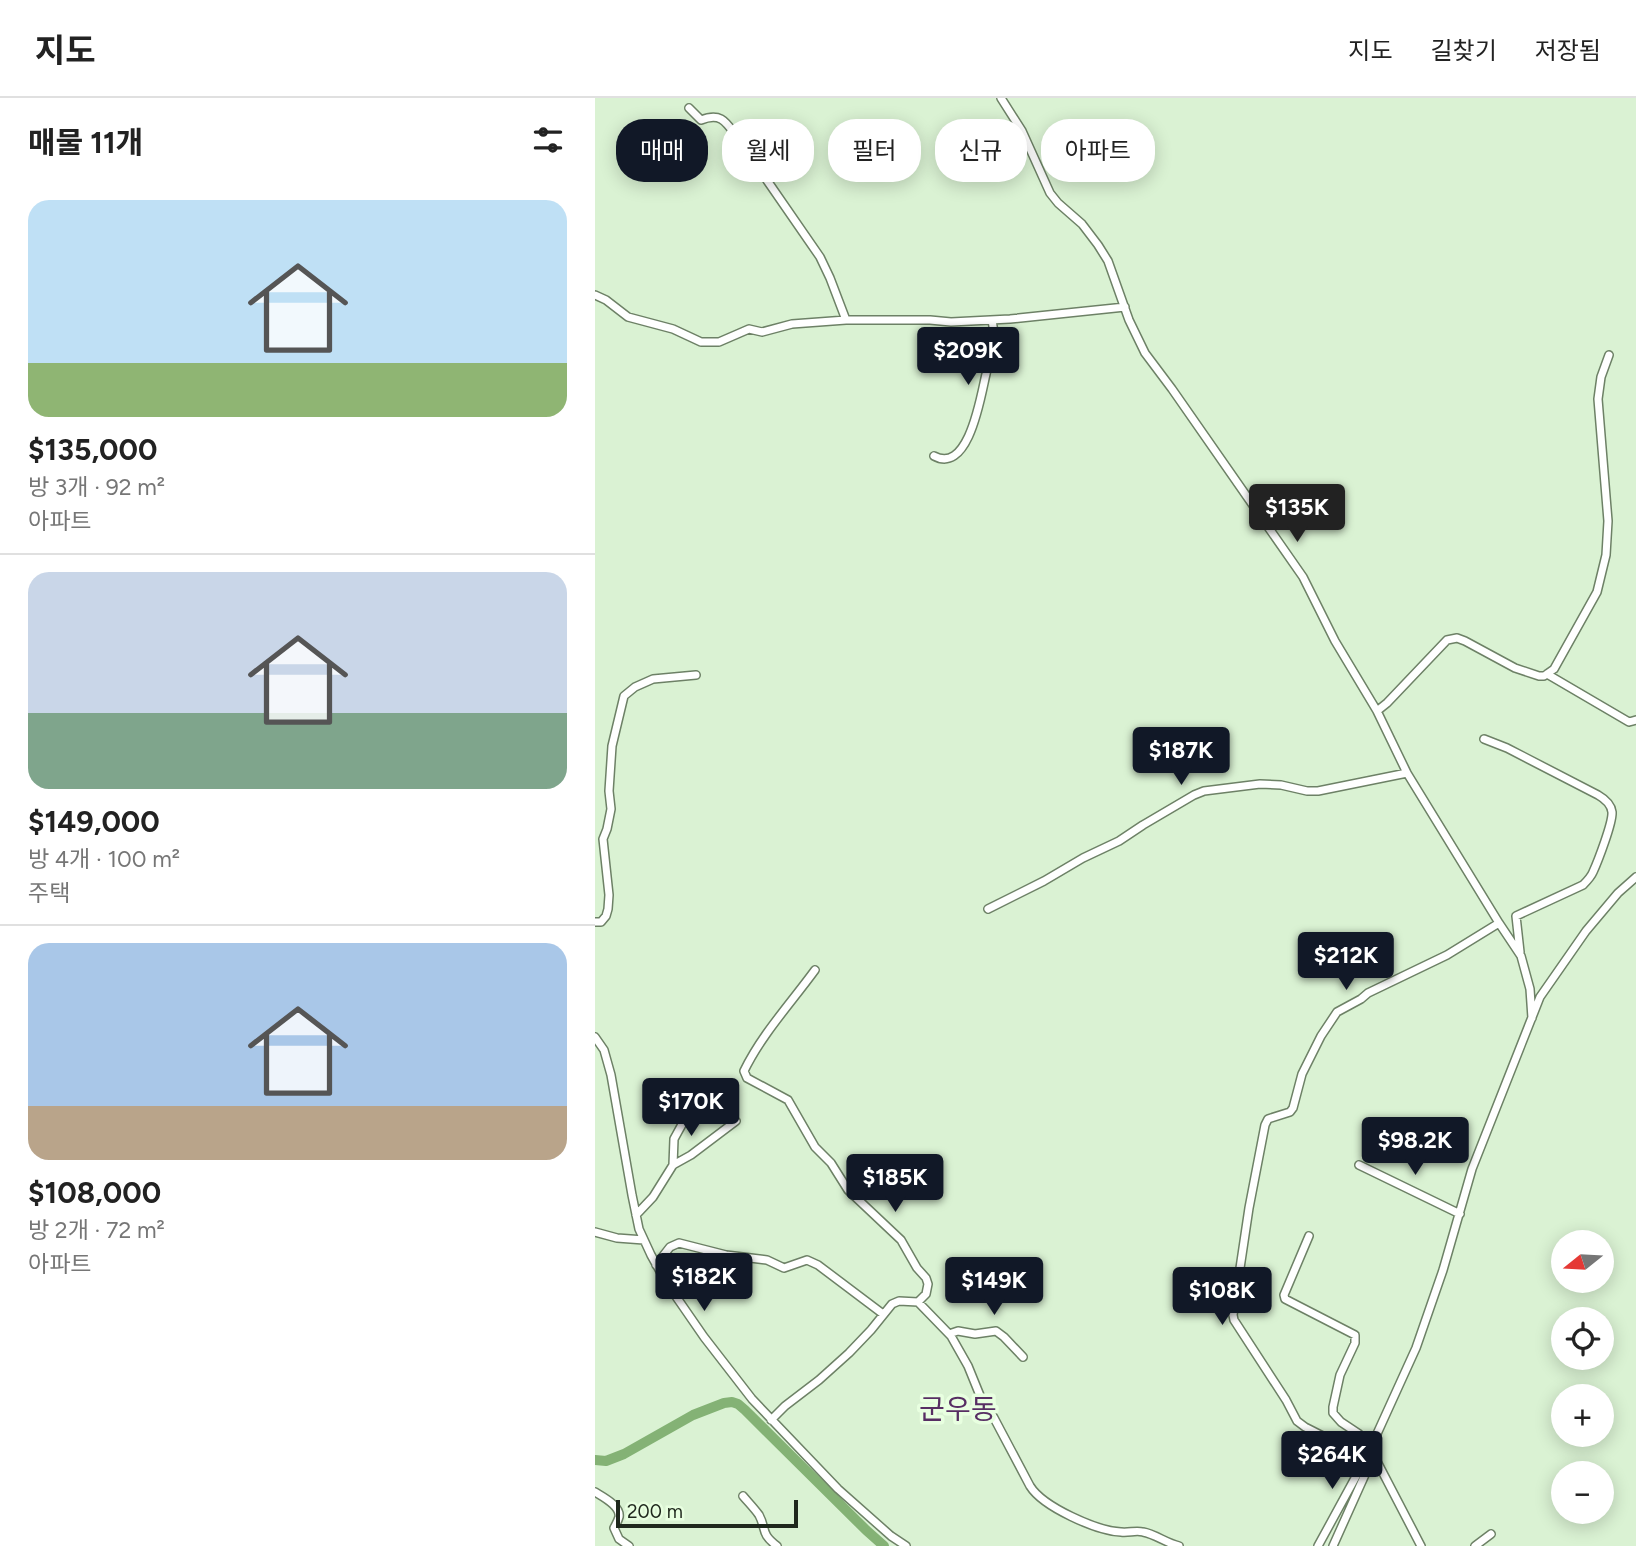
<!DOCTYPE html>
<html lang="ko">
<head>
<meta charset="utf-8">
<style>
	:root { --surface:#fff; --page:#f2f2f2; --text:#222; --muted:#767676; --line:#e0e0e0; --accent:#111827 }
	body { margin:0; font-family:Figtree,"Noto Sans KR",sans-serif; background:var(--page); color:var(--text); height:100vh; display:flex; flex-direction:column; font-size:26px; white-space:nowrap }
	* { box-sizing:border-box; margin:0 }
	p { font-size:23px; color:var(--muted) }
	.icon { flex:none; width:38px; height:38px; fill:none; stroke:currentColor; stroke-width:2; stroke-linecap:round; stroke-linejoin:round }
	.map { position:relative; flex:1; overflow:hidden }
	.drawer { display:flex; flex-direction:column; background:var(--surface); width:595px }
	.drawer>* { flex:none }
	.banner { position:absolute; left:21px; top:21px; width:665px; height:63px; display:flex; gap:14px }
	.needle { width:46px; rotate:252deg }
	.controls { position:absolute; left:956px; top:1132px; display:grid; gap:14px }
	.controls a { display:grid; place-items:center; width:63px; height:63px; border-radius:50%; background:var(--surface); box-shadow:0 4px 18px #0003; font-size:35px }
	.scale { position:absolute; left:21px; bottom:18px; width:182px; box-sizing:border-box; padding-left:7px; border:4px solid #1f281d; border-top:0; font-size:19px; line-height:24px; white-space:nowrap; color:#1f281d; -webkit-text-stroke:5px #e8ffe0; paint-order:stroke }
	.price { position:absolute; translate:-50% -60px; padding:0 16px; border-radius:7px; background:var(--accent); color:#fff; font-size:23px; line-height:46px; filter:drop-shadow(0 2px 4px #0008) }
	.price::after { content:''; position:absolute; left:50%; top:42px; width:21px; height:16px; margin-left:-10px; background:inherit; clip-path:polygon(0 0,100% 0,50% 100%) }
	.price.current { background:#222; color:#fff }
	ul { padding:0; list-style:none }
	li { display:grid; align-content:center; gap:14px; height:371px; padding:0 28px }
	li+li { border-top:2px solid var(--line) }
	li span { display:grid; place-items:center; height:217px; border-radius:21px; color:#555 }
	li>.icon { margin-inline-start:auto }
	span .icon { width:126px; height:126px; fill:#fffc; stroke-width:1 }
	li b { font-size:30px }
	h2 { display:flex; justify-content:space-between; align-items:center; height:84px; padding:0 28px; font-size:30px }
	.pill { padding:0 24px; border-radius:28px; background:var(--surface); box-shadow:0 4px 18px #0003; font-size:24px; line-height:63px }
	.pill.current { background:var(--accent); color:#fff }
	header { display:flex; align-items:center; gap:42px; box-sizing:border-box; height:98px; padding:0 35px; background:var(--surface); border-bottom:2px solid var(--line) }
	header strong { font-size:33px }
	nav { display:flex; gap:38px; margin-inline-start:auto; font-size:24px }
	main { display:flex; flex:1; min-height:0 }
	.map>svg:first-child { display:block }
	.lines { fill:none; stroke-linecap:round; stroke-linejoin:round }
	.river { stroke:#84b275; stroke-width:10 }
	.minor-casing { stroke:#6d8166; stroke-width:10 }
	.minor { stroke:#fff; stroke-width:7 }
	.labels { text-anchor:middle; stroke-width:7; stroke-linejoin:round; paint-order:stroke }
	.quarter-label { font-size:28px; fill:#572e63; stroke:#e8ffe0 }
</style>
</head>
<body>
<header>
<strong>지도</strong>
<nav><a>지도</a><a>길찾기</a><a>저장됨</a></nav>
</header>
<main>
<section class="drawer">
<h2>매물 11개<svg class="icon" aria-label="filters" viewBox="0 0 24 24"><path d="M4 7h16M4 17h16"/><circle cx="9" cy="7" r="2"/><circle cx="15" cy="17" r="2"/></svg></h2>
<ul>
<li><span style="background:linear-gradient(#bfe0f5 75%,#8fb573 0)"><svg class="icon" aria-label="home" viewBox="0 0 24 24"><path d="M3 11l9-7 9 7M6 9v11h12V9"/></svg></span><div><b>$135,000</b><p>방 3개 · 92 m²</p><p>아파트</p></div></li>
<li><span style="background:linear-gradient(#c9d6e8 65%,#7fa58c 0)"><svg class="icon" aria-label="home" viewBox="0 0 24 24"><path d="M3 11l9-7 9 7M6 9v11h12V9"/></svg></span><div><b>$149,000</b><p>방 4개 · 100 m²</p><p>주택</p></div></li>
<li><span style="background:linear-gradient(#a9c7e8 75%,#b9a48a 0)"><svg class="icon" aria-label="home" viewBox="0 0 24 24"><path d="M3 11l9-7 9 7M6 9v11h12V9"/></svg></span><div><b>$108,000</b><p>방 2개 · 72 m²</p><p>아파트</p></div></li>
</ul>
</section>
<div class="map">
<svg width="1041" height="1448" viewBox="0 0 1041 1448">
	<rect width="100%" height="100%" fill="#daf2d3"/>
	<g class="lines">
		<path class="river" d="M0 1362 11 1363 29 1356 98 1317 129 1305 137 1304 143 1306 150 1312 271 1432 289 1448"/>
		<g class="minor-casing">
			<path id="minor" d="M406 0 427 33 455 95 463 105 487 126 503 147 513 163 534 222 550 255 577 291 708 479 740 543 782 613 812 675 904 825 926 858 935 891 937 920
				M94 10 106 22C126 14 131 24 142 39L225 159 235 180 251 222
				M0 197 11 202 33 219 78 231 106 244H124L154 231 167 234 197 226 251 222H335L356 224 415 221 530 209
				M339 358C374 377 386 297 391 276 393 266 398 255 399 244 400 237 398 229 397 222
				M952 576 1034 624 1041 622
				M782 613 792 605 852 542 862 540 870 543 920 570 944 578H949L959 571 1002 494 1011 457 1013 423 1003 301 1006 279 1014 257
				M889 641 912 650 1003 697C1010 701 1016 706 1017 714 1018 724 1003 763 998 774 996 779 992 783 988 787L921 818 925 854
				M393 811 449 783 488 760 524 743 548 727 599 697 609 693 665 686 686 687 712 693H723L812 675
				M0 824H6L11 818 13 811 14 797 8 741 12 731 16 711 14 693 17 648 29 598 40 589 58 581 101 577
				M0 939 9 952 16 977 37 1097 44 1131 56 1157 71 1184 109 1239 157 1301 243 1391 296 1438 311 1448
				M78 1067 79 1041 96 1010
				M764 1067 865 1116
				M41 1117 58 1099 78 1067 96 1057 141 1023
				M0 1134 22 1140 49 1142
				M714 1138 689 1197 690 1201 760 1237V1245L745 1277 738 1309V1315L746 1324 764 1336 775 1350 826 1448
				M61 1167 75 1149 84 1145 131 1157 172 1162 189 1170 212 1162 223 1167 288 1216
				M323 1204 356 1238 373 1268 386 1300 399 1320 435 1388C448 1409 502 1433 526 1434 534 1435 541 1432 548 1434 560 1436 571 1445 584 1448
				M354 1236 363 1233 380 1236 401 1233 409 1239 428 1259
				M176 1322 190 1308 224 1282 254 1255 276 1232 297 1206 304 1203 323 1204 331 1196 333 1186 331 1180 322 1170 306 1142 253 1092 236 1065 220 1049 193 1002 152 980 149 973C167 936 196 905 220 872
				M771 1360 710 1329 702 1323 691 1302 639 1222 638 1217 654 1110 670 1027 673 1021 695 1014 698 1010 707 976 726 938 742 914 766 901 773 895 852 857 904 825
				M0 1394C8 1399 26 1408 24 1419 23 1423 21 1426 19 1430L24 1441 34 1448
				M148 1398C153 1404 159 1410 164 1417 172 1432 165 1435 182 1448
				M723 1448 771 1360 821 1250 848 1172 877 1071 945 899 991 833 1023 795 1041 779
				M738 1448 773 1370 781 1361
				M880 1448 896 1436"/>
		</g>
		<use href="#minor" class="minor"/>
	</g>
	<g class="labels">
		<g class="quarter-label">
			<text x="363" y="1321">군우동</text>
		</g>
	</g>
</svg>
<div class="controls">
<a><svg class="needle" viewBox="-14 -14 28 28"><path d="M0-13l5 13h-10z" fill="#e53935"/><path d="M0 13l5-13h-10z" fill="#767676"/></svg></a>
<a><svg class="icon" aria-label="locate" viewBox="0 0 24 24"><circle cx="12" cy="12" r="6"/><path d="M12 2v4M12 18v4M2 12h4M18 12h4"/></svg></a>
<a>+</a>
<a>−</a>
</div>
<div class="scale">200 m</div>
<b class="price" style="left:373px;top:289px">$209K</b>
<b class="price current" style="left:702px;top:446px">$135K</b>
<b class="price" style="left:586px;top:689px">$187K</b>
<b class="price" style="left:751px;top:894px">$212K</b>
<b class="price" style="left:96px;top:1040px">$170K</b>
<b class="price" style="left:820px;top:1079px">$98.2K</b>
<b class="price" style="left:300px;top:1116px">$185K</b>
<b class="price" style="left:109px;top:1215px">$182K</b>
<b class="price" style="left:399px;top:1219px">$149K</b>
<b class="price" style="left:627px;top:1229px">$108K</b>
<b class="price" style="left:737px;top:1393px">$264K</b>
<div class="banner">
<a class="pill current">매매</a>
<a class="pill">월세</a>
<a class="pill">필터</a>
<a class="pill">신규</a>
<a class="pill">아파트</a>
</div>
</div>
</main>
</body>
</html>
